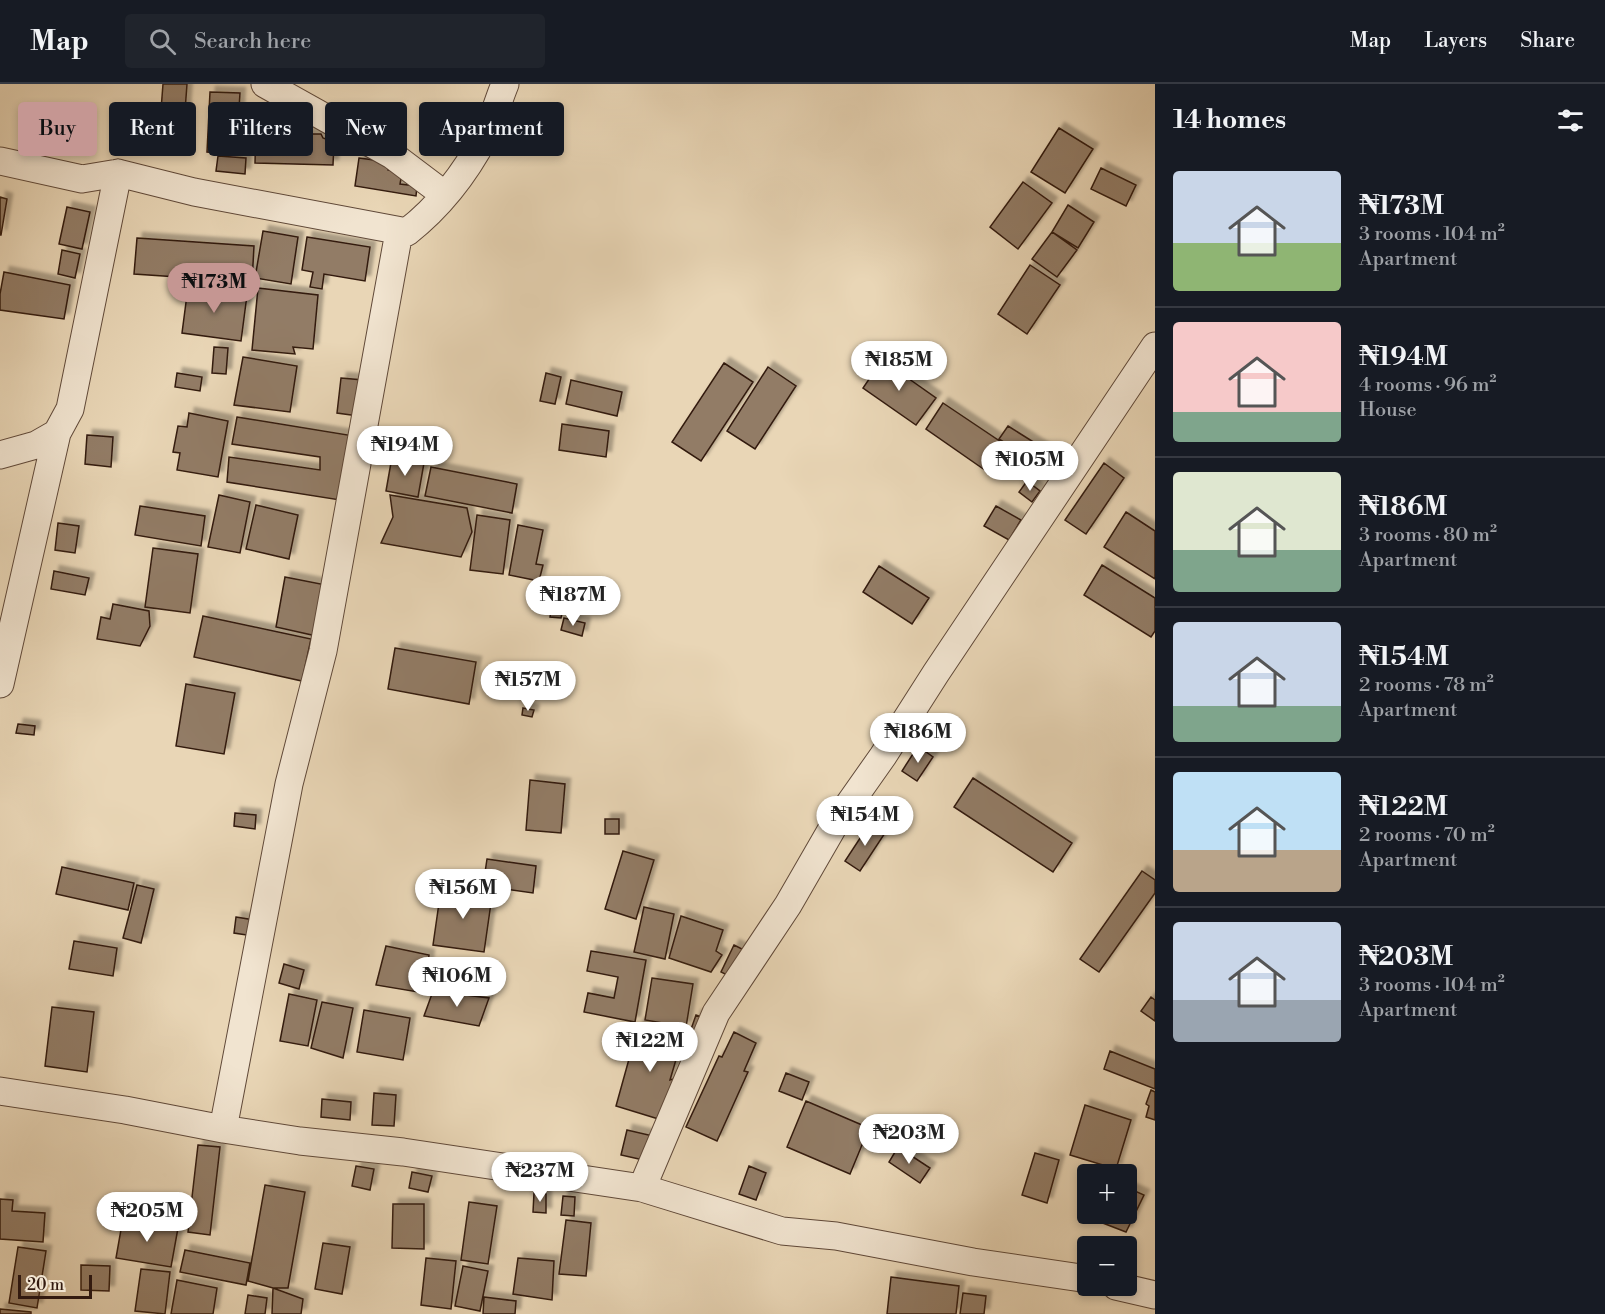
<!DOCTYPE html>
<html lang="en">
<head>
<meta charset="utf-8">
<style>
	:root { --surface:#171b24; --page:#20242c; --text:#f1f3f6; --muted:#9ea1a6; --line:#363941; --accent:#c59692 }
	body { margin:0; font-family:"Libre Bodoni",serif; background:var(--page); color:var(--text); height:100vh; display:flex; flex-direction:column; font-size:22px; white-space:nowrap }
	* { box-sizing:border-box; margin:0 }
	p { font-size:20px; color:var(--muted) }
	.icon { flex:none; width:33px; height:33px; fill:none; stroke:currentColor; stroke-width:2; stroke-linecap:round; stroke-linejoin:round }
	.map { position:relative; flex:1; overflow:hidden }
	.sheet { display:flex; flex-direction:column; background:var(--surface); width:450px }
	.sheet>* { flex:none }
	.banner { position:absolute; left:18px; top:18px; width:570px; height:54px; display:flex; gap:12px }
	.buttons { position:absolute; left:1077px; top:1080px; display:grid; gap:12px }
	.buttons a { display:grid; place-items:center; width:60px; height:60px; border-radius:6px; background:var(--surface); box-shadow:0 3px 9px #0003; font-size:30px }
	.scale { position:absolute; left:18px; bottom:15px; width:74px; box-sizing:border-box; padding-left:6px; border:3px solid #331a0f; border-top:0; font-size:16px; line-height:21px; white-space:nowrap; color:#331a0f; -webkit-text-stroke:4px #f1e4d0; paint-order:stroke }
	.price { position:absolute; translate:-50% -51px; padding:0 14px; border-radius:21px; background:#fff; color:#222; font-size:20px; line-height:39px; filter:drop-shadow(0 2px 3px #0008) }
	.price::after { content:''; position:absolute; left:50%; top:36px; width:18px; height:14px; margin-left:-9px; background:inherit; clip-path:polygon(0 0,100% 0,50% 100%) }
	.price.selected { background:var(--accent); color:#111 }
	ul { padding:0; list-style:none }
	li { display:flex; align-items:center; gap:18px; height:150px; padding:0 18px }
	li+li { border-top:2px solid var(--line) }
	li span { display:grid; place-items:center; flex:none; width:168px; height:120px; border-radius:6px; color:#555 }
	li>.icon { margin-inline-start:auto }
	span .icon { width:72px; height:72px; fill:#fffc; stroke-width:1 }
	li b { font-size:26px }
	h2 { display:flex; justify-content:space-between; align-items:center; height:72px; padding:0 18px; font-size:26px }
	.tag { padding:0 21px; border-radius:6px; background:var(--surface); box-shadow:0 3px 9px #0003; font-size:21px; line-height:54px }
	.tag.selected { background:var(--accent); color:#111 }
	header { display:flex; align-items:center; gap:36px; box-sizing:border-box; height:84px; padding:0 30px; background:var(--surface); border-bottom:2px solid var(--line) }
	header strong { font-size:28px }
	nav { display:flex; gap:33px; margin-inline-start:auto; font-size:21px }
	.search { width:420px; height:54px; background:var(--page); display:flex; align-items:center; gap:15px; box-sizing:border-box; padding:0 21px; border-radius:6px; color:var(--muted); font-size:22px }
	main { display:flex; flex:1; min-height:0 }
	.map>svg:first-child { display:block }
	.building { fill:#927c66; stroke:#331a0f; stroke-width:1.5; filter:url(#shadow) }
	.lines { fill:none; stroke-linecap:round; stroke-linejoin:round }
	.minor-casing { stroke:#604939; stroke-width:29 }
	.minor { stroke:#f1e4d0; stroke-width:27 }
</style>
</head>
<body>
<header>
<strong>Map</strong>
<div class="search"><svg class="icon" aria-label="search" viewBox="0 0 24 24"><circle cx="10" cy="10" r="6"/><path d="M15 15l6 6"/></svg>Search here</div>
<nav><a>Map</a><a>Layers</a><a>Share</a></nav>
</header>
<main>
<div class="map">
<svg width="1155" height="1230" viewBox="0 0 1155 1230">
	<defs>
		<filter id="shadow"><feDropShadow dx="5.5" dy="-5.5" stdDeviation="1.5" flood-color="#0004"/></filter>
	</defs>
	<rect width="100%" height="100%" fill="#e9d6b6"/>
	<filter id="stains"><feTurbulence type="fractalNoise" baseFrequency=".00333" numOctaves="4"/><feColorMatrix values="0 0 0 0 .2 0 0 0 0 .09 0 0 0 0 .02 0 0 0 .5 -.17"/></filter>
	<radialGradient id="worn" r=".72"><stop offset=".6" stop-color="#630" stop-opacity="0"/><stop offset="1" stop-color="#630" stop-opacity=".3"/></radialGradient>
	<path class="building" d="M163 0H187L183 54 159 52Z
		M210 8 240 9 236 70 207 68Z
		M256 38 280 39V44H304V50H321L323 54 334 58 333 81 255 79Z
		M1059 44 1093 65 1065 109 1031 88Z
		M218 72 246 74 245 90 216 87Z
		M359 74 389 78 388 86 402 89 400 100 417 102 416 112 355 102Z
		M1101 84 1136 101 1126 122 1091 105Z
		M1023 98 1052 119 1018 165 990 143Z
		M0 113 7 115 1 151H0Z
		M1068 121 1094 138 1078 164 1052 148Z
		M67 123 90 128 82 165 59 160Z
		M263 147 298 153 291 200 255 194Z
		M1052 148 1077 166 1057 193 1032 175Z
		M307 153 370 163 365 197 324 190 322 205 310 203 313 188 302 186Z
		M137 154 254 162 252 198 134 190Z
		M62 166 80 170 75 194 58 190Z
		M1030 181 1060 201 1027 250 998 230Z
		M4 188 70 201 64 235 0 226V210Z
		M188 203 247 211 241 257 182 249Z
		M258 204 318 211 313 265 293 263 295 270 252 266Z
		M214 263 228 264 226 290 212 289Z
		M243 273 297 282 290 328 234 321Z
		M878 273 936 314 916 341 863 304 874 288 870 285Z
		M724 279 753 298 701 377 672 358Z
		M768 283 796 302 755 365 727 347Z
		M177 289 202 293 200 307 175 303Z
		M546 289 561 293 555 320 540 317Z
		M341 294 363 296 358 332 337 329Z
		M571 296 622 308 617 332 566 320Z
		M943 319 1010 364 992 391 926 345Z
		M189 329 228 337 218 393 177 386 180 369 173 368 178 342 187 343Z
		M237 333 354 352 340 416 227 398 229 373 320 386V373L232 360Z
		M562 340 609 347 606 373 559 366Z
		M1008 342 1051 369 1042 383 999 355Z
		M87 351 113 353 111 383 85 380Z
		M392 373 424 379 418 413 386 407Z
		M1104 379 1124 394 1086 450 1065 436Z
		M431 383 517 400 512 429 425 412Z
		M1027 397 1040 407 1032 418 1019 408Z
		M219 411 250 418 240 469 208 463Z
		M390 411 467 424 472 448 461 473 381 459 393 433Z
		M256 421 298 431 289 475 246 465Z
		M140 422 205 432 201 462 135 451Z
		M996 422 1021 436 1009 456 984 442Z
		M1126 428 1155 447V495L1104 463Z
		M477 431 510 436 503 490 470 486Z
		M58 439 79 442 75 469 55 466Z
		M518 441 543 446 536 480 543 481 539 497 509 491Z
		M153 464 198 470 190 529 145 523Z
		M1102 481 1155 514V547L1151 553 1084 511Z
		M879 482 929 514 912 540 863 508Z
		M54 487 89 494 85 511 51 505Z
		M285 493 331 502 321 553 276 543Z
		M552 519 564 521 561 534 550 533Z
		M113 520 149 527 150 542 140 562 97 555 101 533 110 535Z
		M203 532 311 555 302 597 194 573Z
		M564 534 585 539 582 552 561 546Z
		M395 564 476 578 469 620 388 605Z
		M186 600 235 609 224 670 176 662Z
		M523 624 534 626 532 633 522 631Z
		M934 638 944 645 936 656 926 648Z
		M18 640 35 642 34 651 16 649Z
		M918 662 933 673 917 697 902 687Z
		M973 694 1072 759 1053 788 954 723Z
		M530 696 565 700 561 749 526 746Z
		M235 729 256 731 255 745 234 742Z
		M605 735H619V750H605Z
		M870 739 885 749 860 787 845 777Z
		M623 767 654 776 636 835 605 825Z
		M487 775 536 782 533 809 483 802Z
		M62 783 134 799 128 826 56 810Z
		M1142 787 1155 796V809L1099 888 1080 875Z
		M137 801 154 805 141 859 123 854Z
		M441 805 492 812 484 868 433 861Z
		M644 823 674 830 665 875 634 868Z
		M681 832 723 846 716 867 722 871 711 888 669 874Z
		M236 833 254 836 253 852 234 849Z
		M74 857 117 864 113 892 69 885Z
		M734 861 748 868 735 895 721 888Z
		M386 862 429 871 424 909 376 901Z
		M591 867 646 876 635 938 584 928 588 909 614 914 618 893 587 887Z
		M284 880 304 886 299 905 279 899Z
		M652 894 693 900 686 943 645 936Z
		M433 907 489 914 479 942 424 932Z
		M289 910 317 916 308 962 280 957Z
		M1151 913 1155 916V937L1141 927Z
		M322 918 353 924 343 974 311 964Z
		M52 923 94 928 87 988 45 982Z
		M364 926 410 934 403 976 357 968Z
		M696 931 709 936 703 953 690 948Z
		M639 939 683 952 670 996 677 994 665 1037 616 1022Z
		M734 948 756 959 744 987 748 988 717 1057 686 1043 719 972 722 973Z
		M1110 967 1155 985V1005L1104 985Z
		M786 989 809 998 802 1016 779 1007Z
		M1151 1006 1155 1008V1036L1146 1033 1149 1022 1146 1020Z
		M374 1009 396 1011 394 1042 372 1041Z
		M322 1015 351 1018 350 1036 321 1033Z
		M806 1017 869 1044 850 1090 787 1063Z
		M1085 1021 1131 1036 1116 1085 1070 1071Z
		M627 1046 653 1052 648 1077 621 1071Z
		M198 1061 220 1063 210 1151 188 1148Z
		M898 1063 930 1084 920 1099 889 1078Z
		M1035 1069 1059 1076 1047 1119 1022 1111Z
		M356 1082 374 1085 370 1106 352 1102Z
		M749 1082 766 1089 756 1116 739 1110Z
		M412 1088 432 1092 428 1108 409 1104Z
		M265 1101 305 1108 288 1204H273L248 1197Z
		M1126 1103 1144 1111 1126 1148 1095 1136 1098 1130H1126Z
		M534 1109 546 1110V1129L533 1128Z
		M563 1112 575 1113 574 1132 561 1131Z
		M0 1115 13 1116 12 1127 45 1129 43 1158 0 1155Z
		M469 1118 497 1122 488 1180 461 1176Z
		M393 1120H424V1165L392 1164Z
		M123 1134 178 1144 171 1183 116 1174Z
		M566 1136 591 1139 586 1192 559 1190Z
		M323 1159 350 1163 342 1210 315 1205Z
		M18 1163 46 1167 37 1224 9 1219Z
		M185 1166 250 1179 246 1201 180 1188Z
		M426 1174 456 1177 451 1225 421 1221Z
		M518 1174 554 1177 552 1216 513 1210Z
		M81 1181 110 1182 109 1207 81 1206Z
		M463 1182 488 1187 480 1227 455 1222Z
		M141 1185 170 1188 165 1230 135 1227Z
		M891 1193 959 1202 956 1230H887Z
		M177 1196 217 1204 213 1230H171Z
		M273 1204 303 1215 301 1230H272Z
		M963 1209 986 1212 984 1230H960Z
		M248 1211 267 1214 265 1230H245Z
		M484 1213 516 1217 515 1230H483Z
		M0 1225 31 1228V1230H0Z"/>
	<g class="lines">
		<g class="minor-casing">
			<path id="minor" d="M265 0 392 71 445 111
				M0 77 82 95 118 89 194 108 407 148C439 123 466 88 485 52 493 36 498 17 505 0
				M0 371 36 361 57 349 70 325 118 89
				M0 600 57 349
				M0 1007 125 1026 223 1045 300 1057 403 1068 642 1104 782 1147 836 1152 973 1178 1088 1195
				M223 1045 289 700 323 567 399 148
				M642 1104 716 929 788 821 833 743 883 672 936 589 1155 262
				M1116 1202 1155 1211"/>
		</g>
		<use href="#minor" class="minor"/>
	</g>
	<rect width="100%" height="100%" filter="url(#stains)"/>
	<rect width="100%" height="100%" fill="url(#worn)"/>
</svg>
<div class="buttons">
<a>+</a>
<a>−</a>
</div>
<div class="scale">20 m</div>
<b class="price selected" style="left:214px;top:230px">₦173M</b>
<b class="price" style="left:899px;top:308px">₦185M</b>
<b class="price" style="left:405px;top:393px">₦194M</b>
<b class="price" style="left:1030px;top:408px">₦105M</b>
<b class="price" style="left:573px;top:543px">₦187M</b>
<b class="price" style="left:528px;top:628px">₦157M</b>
<b class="price" style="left:918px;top:680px">₦186M</b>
<b class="price" style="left:865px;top:763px">₦154M</b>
<b class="price" style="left:463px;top:836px">₦156M</b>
<b class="price" style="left:457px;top:924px">₦106M</b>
<b class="price" style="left:650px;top:989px">₦122M</b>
<b class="price" style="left:909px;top:1081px">₦203M</b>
<b class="price" style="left:540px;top:1119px">₦237M</b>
<b class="price" style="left:147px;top:1159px">₦205M</b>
<div class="banner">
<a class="tag selected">Buy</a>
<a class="tag">Rent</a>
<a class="tag">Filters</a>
<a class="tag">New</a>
<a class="tag">Apartment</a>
</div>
</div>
<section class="sheet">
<h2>14 homes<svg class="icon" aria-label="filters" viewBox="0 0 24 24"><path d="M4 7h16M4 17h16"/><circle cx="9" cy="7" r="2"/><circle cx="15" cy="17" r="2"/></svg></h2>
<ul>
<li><span style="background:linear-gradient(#c9d6e8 60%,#8fb573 0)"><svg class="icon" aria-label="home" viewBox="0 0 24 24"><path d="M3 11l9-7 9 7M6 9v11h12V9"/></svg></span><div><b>₦173M</b><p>3 rooms · 104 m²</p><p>Apartment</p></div></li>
<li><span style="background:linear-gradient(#f6c9c9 75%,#7fa58c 0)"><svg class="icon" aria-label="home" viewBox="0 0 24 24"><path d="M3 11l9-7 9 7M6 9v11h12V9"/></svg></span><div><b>₦194M</b><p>4 rooms · 96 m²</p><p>House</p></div></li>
<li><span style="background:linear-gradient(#dfe7d0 65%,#7fa58c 0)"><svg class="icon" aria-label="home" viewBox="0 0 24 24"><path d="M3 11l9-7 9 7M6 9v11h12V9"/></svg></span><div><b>₦186M</b><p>3 rooms · 80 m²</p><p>Apartment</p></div></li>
<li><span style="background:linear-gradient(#c9d6e8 70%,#7fa58c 0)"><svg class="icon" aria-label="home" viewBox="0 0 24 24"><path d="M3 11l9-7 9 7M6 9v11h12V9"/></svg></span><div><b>₦154M</b><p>2 rooms · 78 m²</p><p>Apartment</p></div></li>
<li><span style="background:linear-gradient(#bfe0f5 65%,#b9a48a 0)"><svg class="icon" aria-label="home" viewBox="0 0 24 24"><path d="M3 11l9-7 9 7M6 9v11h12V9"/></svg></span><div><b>₦122M</b><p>2 rooms · 70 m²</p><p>Apartment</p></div></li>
<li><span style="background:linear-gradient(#c9d6e8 65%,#9aa5b1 0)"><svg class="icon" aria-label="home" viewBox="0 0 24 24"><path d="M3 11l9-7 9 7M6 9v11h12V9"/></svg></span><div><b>₦203M</b><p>3 rooms · 104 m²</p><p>Apartment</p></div></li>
</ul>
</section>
</main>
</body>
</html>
